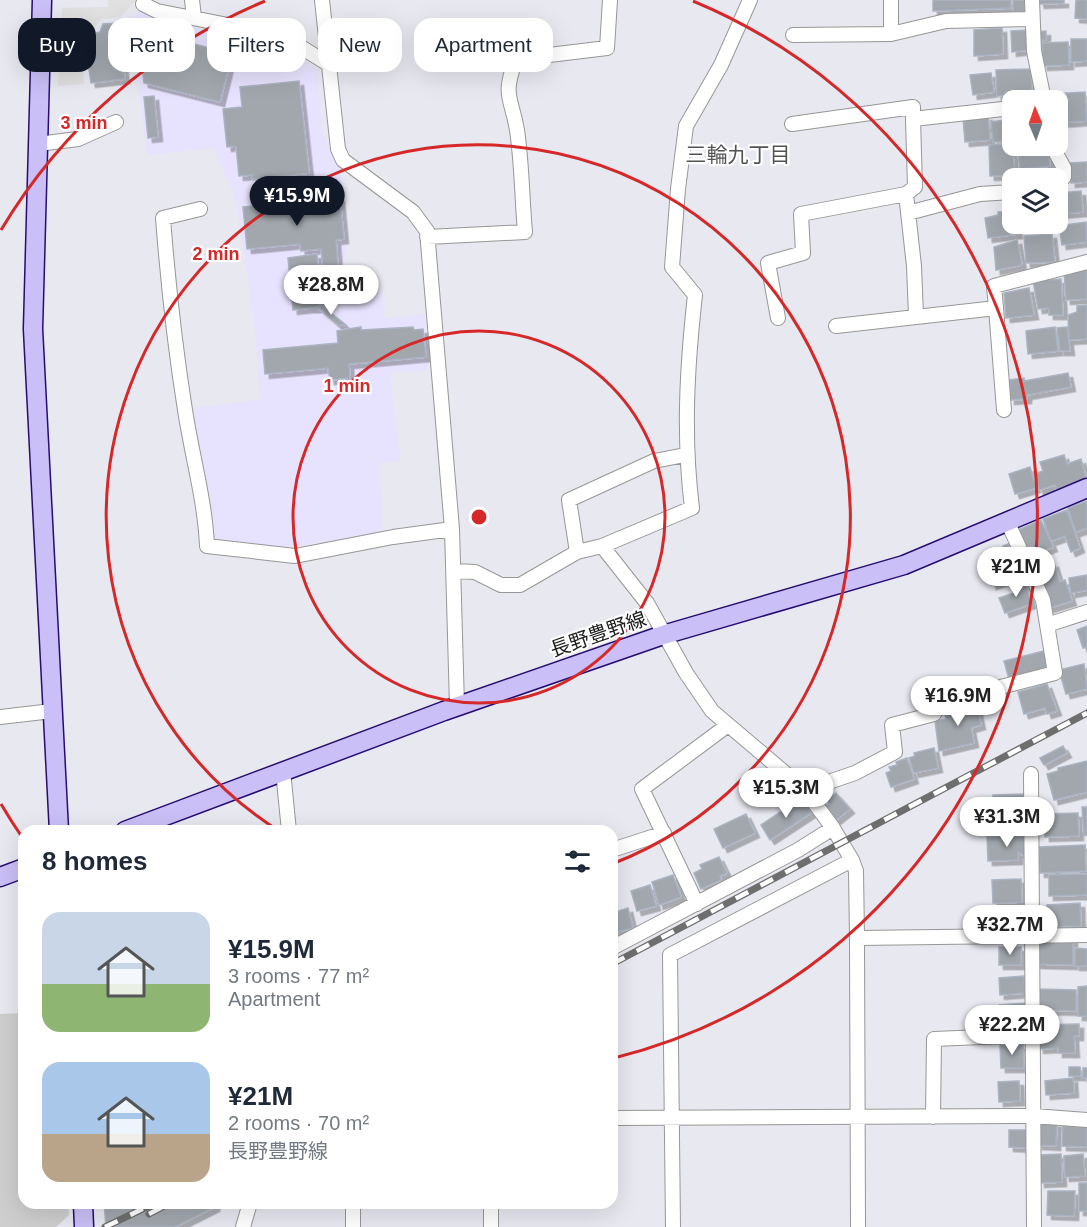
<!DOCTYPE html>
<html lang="en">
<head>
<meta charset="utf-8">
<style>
	:root { --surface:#fff; --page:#f2f2f3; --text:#1f2937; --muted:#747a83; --accent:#111827 }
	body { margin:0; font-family:Helvetica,"Noto Sans JP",sans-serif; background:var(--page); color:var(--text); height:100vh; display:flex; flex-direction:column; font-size:22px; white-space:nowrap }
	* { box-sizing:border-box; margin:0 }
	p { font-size:20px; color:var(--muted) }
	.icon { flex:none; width:33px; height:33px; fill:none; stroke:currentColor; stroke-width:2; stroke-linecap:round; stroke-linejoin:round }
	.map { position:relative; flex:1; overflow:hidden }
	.side { position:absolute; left:18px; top:825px; width:600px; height:384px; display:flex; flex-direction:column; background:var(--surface); border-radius:18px; box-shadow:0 6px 24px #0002 }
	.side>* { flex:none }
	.top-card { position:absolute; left:18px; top:18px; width:600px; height:54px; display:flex; gap:12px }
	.needle { width:39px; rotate:358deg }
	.tools { position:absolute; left:1002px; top:90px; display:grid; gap:12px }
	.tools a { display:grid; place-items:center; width:66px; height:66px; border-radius:12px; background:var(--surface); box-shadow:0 6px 24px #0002; font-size:30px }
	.price { position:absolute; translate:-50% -51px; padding:0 14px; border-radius:21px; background:#fff; color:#222; font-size:20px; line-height:39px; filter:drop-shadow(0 2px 3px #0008) }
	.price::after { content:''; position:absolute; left:50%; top:36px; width:18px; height:14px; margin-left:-9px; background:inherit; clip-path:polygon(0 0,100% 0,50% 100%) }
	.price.selected { background:var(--accent); color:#fff }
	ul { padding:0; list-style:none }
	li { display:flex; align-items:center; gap:18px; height:150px; padding:0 24px }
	li span { display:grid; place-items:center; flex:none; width:168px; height:120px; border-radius:18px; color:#555 }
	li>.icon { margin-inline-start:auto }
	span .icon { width:72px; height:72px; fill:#fffc; stroke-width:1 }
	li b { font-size:26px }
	h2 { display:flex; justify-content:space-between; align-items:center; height:72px; padding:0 24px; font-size:26px }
	.tag { padding:0 21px; border-radius:18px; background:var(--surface); box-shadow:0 6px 24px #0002; font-size:21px; line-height:54px }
	.tag.selected { background:var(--accent); color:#fff }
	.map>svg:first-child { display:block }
	.education { fill:#e7e2fd }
	.religious { fill:#cecece }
	.parking { fill:#e0e0e0 }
	.building { fill:#a2a7ae; stroke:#aab3c1; stroke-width:1.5; filter:url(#shadow) }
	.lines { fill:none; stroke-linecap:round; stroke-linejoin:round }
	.street-casing { stroke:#979797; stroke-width:16 }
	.secondary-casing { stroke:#270c72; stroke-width:21 }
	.street { stroke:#fff; stroke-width:14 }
	.secondary { stroke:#cabff6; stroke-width:18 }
	.rail-casing { stroke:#6e6e6e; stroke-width:7 }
	.rail { stroke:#fff; stroke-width:4.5; stroke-dasharray:14; stroke-linecap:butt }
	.ring { fill:none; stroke:#d62828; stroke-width:3 }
	.labels { text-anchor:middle; stroke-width:4.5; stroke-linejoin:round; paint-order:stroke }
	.street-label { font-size:20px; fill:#202020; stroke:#fff }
	.neighbourhood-label { font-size:21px; fill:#535353; stroke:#fff }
	.centre { fill:#d62828; stroke:#fff; stroke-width:3 }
	.ring-label { font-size:18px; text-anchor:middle; font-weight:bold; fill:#d62828; stroke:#fff; stroke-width:4.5; stroke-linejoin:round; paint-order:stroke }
</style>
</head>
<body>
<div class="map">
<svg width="1087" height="1227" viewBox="0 0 1087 1227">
	<defs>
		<filter id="shadow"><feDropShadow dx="4.5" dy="4.5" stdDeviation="0" flood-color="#0004"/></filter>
	</defs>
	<rect width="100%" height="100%" fill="#e7e8f0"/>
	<path class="education" d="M142 8 190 20V26L225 36 233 41 256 48H279L317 70 322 133 335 159 340 164 347 250 332 293 382 291 384 318 425 314 428 370 390 373 400 461 379 463 383 533 283 548 214 541 211 536 190 408 260 400 255 328 236 198 213 148 147 155 138 79 127 24Z"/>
	<path class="religious" d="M24 1013V1203H68L69 1215 56 1227H0V1014Z"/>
	<path class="parking" d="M108 0H136L120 17 101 19 94 28 81 32 84 84 58 86 62 8 108 7Z"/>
	<path class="building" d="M933 0H1011V8L933 11Z
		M1013 0H1025V11L1013 12Z
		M1039 0H1064V3L1040 4Z
		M1076 0H1087V19L1075 18Z
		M118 23 125 79 91 83 84 36 100 32 103 24Z
		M1002 28 1003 54 974 56V30Z
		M1027 30 1028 50 1012 52 1011 31Z
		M1046 31V40L1035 41 1034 32Z
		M157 34 232 54 220 102 144 83 141 61 144 47Z
		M1071 39H1087V61L1071 62Z
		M1068 42 1069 65 1043 66 1042 43Z
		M1031 69 1032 94 997 96 996 70Z
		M991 73 994 92 973 95 970 75Z
		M299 81 309 173 252 179V175L239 176 236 146 227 147 223 109 242 107 240 87Z
		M1085 92 1087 121 1058 123V100H1053L1052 94Z
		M154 96 158 137 148 138 144 97Z
		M1007 113H1012V134H1009Z
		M988 116 990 140 965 142 963 118Z
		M1004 120 1008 141 993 142 991 122Z
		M1012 144 1015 175 990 176 989 145Z
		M1017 146H1048L1050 166 1020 169Z
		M1087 162V182L1071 183 1070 163Z
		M1081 191 1083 212 1058 214V193Z
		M340 197 344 239 336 240 338 266 323 268 321 249 301 251 300 244 247 249 243 207Z
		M1012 211V224H1016L1018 234 988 238 985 218 998 215V212Z
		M1086 222 1087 242 1062 245 1059 226Z
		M1052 234 1055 262 1026 263 1024 236Z
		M1017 240 1022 265 996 270 994 247Z
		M317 254 320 307 293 310 288 258Z
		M1087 270V299L1066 300 1064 271Z
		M1061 279 1063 315H1049V308L1038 309 1033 281Z
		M1029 288 1034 315 1006 318 1004 293Z
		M320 304 346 325H338L317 307Z
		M1087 305V339L1069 340 1068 315 1077 312V306Z
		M361 327V330L413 327 414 330 423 329 426 357 349 364 350 378 330 380 328 368 265 374 263 350 338 343 337 331Z
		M1055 327 1058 351 1028 354 1026 331Z
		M1067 327 1070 351H1060L1057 328Z
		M1068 373 1071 387 1027 395V399L1010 400V380L1024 378V381Z
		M1064 455 1067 464 1081 459 1087 481 1057 491 1055 485 1039 490 1034 474 1043 471 1040 462Z
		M1030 467 1036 488 1015 494 1009 474Z
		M1087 501V528L1076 532 1068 508Z
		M1067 510 1080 548 1071 552 1065 536 1051 541 1043 519Z
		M1041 520 1053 547 1043 551 1046 556 1031 562 1028 554 1035 551 1032 545 1023 548 1016 531Z
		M1008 544 1019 576 992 585 982 555 992 552 996 564 1008 560 1003 546Z
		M1054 563 1060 582 1065 580 1072 601 1049 608 1036 568Z
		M1087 575V590L1071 593 1069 578Z
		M1026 581 1031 604 1005 613 999 598 1014 593 1012 586Z
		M1087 626V647L1083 648 1077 630Z
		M1044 651 1049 669 1009 679 1004 661Z
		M1084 664 1087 689 1066 694 1059 670Z
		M1047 684 1057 711 1047 714 1045 708 1024 714 1018 692Z
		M976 702 981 725 971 728 974 743 939 751 935 721 946 719 944 710Z
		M1063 746 1067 753 1044 765 1040 758Z
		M934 748 938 768 914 773 909 758 915 756 914 753Z
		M907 758 914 779 891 787 886 773 891 771 889 767 897 765 896 762Z
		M1087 761V792L1054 800 1047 774 1058 771V768Z
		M836 793 850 809 836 820 825 806 829 804 827 800Z
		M1026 794 1027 816 1010 818 1009 808 1003 807V818H993V795Z
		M801 798 811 813 770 840 761 825Z
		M1082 807H1087V835L1084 836Z
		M1078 813 1079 836 1045 837 1044 814Z
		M746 814 755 833 723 848 714 829Z
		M1027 836 1028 858 1018 852V860L988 861 987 837Z
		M1085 845 1086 871 1040 873 1039 847Z
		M719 857 727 873 720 876 721 880 701 889 694 873 702 869 700 865Z
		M1087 874V895L1049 896V875Z
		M673 875 681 897 659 905 652 882Z
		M1021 879 1022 902 993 903 992 880Z
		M650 885 656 906 637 911 631 891Z
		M1080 903 1081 926 1048 927 1047 905Z
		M628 908 633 928 612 933V913Z
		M1036 938 1073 939V965L1036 964Z
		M999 947H1021V965H999Z
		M1075 948 1087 949V966H1075Z
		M1024 976 1025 993 1000 995 999 978Z
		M1087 986V1016H1078V987Z
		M1037 989 1076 990V1011L1037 1010Z
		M1026 1003 1027 1021 1000 1023 999 1005Z
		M1079 1024V1036H1074L1075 1053H1058V1048L1039 1049 1038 1025Z
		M1000 1045H1023L1024 1068H1001Z
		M1069 1067H1080L1081 1076H1069Z
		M1083 1068H1087V1078H1083Z
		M1073 1078 1074 1093 1046 1095 1045 1081Z
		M1019 1081 1020 1101 999 1102 998 1082Z
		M1039 1122 1057 1123 1056 1146 1038 1145Z
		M1063 1125 1087 1126V1147L1062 1146Z
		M1009 1130H1028L1027 1148 1009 1147Z
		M1061 1154 1062 1182 1040 1183 1039 1155Z
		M1083 1154 1085 1176 1065 1177 1064 1156Z
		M1079 1183H1087V1211H1079Z
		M1048 1191H1075L1074 1216 1047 1215Z
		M104 1203H216L215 1207 175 1227H106Z"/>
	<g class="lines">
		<g class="street-casing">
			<path id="street" d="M192 0 194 17
				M322 0 338 149 343 160 413 212 427 231 452 529 457 706
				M750 0 721 65 686 126 678 189 672 267 695 295C687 367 683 436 692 508L602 546 647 603 686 673 712 711 805 790 833 828 852 860 856 871 857 938 858 1227
				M891 0V34
				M1032 0 1034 51 1044 100
				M143 4 157 11 228 25 241 34 283 36 330 65
				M793 35 891 34 946 21 1032 19
				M792 124 913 107V119
				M38 144 78 139 116 122
				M1052 146 1064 168V177L1058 181
				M906 194 914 266 916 316
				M200 209 163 218C168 283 175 347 185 410 192 456 205 500 207 546L295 556 393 537 452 529
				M908 213 980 194 1012 192
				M427 237 525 232C522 199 522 164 517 130 511 95 502 97 516 59L607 48 610 0
				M996 308 1004 410
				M778 318 768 263 803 253 801 214 906 194 915 187 913 119 1012 108
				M836 326 996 308 994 286 1087 262
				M602 546 577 552 569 500 654 461 685 455
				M454 571 475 572 501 585H520L577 552
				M1047 625 1087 612
				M0 717 52 711
				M283 771 289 831
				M1031 774 1034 1227
				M805 790 855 773 895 752 892 725 934 714 939 703 1055 673 1043 600 1008 523
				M612 850 664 833
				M697 904 642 789 728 725
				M857 938 1087 935
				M612 948 798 850 833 828
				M933 1117 934 1039 1033 1035
				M612 1118 1034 1116 1087 1120
				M353 1203V1227
				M491 1203V1227
				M243 1227 250 1203
				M673 1227 670 955 852 860"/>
		</g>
		<g class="secondary-casing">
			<path id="secondary" d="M42 0 33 329 59 831
				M125 831 444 711 663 635 904 565 1087 488
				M0 877 24 868
				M83 1203 84 1227"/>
		</g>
		<use href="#street" class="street"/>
		<use href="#secondary" class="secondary"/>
		<g class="rail-casing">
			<path id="rail" d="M612 964 1087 713
				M149 1214 170 1203
				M105 1227 155 1203"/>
		</g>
		<use href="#rail" class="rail"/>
	</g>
	<g class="ring">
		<circle cx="479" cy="517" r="186"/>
		<path d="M279 831A372 372 0 1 1 612 864"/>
		<path d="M22 837A558 558 0 0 1 1 804M1 230A558 558 0 0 1 265 1M693 1A558 558 0 0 1 614 1058"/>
	</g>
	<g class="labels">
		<g class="street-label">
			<text transform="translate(598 634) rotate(-19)" y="7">長野豊野線</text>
		</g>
		<g class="neighbourhood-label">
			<text x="738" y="162">三輪九丁目</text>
		</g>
	</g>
	<circle cx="479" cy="517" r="9" class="centre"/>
	<g class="ring-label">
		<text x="84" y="129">3 min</text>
		<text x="216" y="260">2 min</text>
		<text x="347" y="392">1 min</text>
	</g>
</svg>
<div class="tools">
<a><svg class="needle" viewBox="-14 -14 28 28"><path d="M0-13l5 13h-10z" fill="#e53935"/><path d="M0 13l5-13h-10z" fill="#747a83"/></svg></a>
<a><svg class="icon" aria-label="layers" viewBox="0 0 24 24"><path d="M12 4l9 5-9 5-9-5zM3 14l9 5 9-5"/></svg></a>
</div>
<b class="price selected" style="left:297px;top:227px">¥15.9M</b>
<b class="price" style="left:331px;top:316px">¥28.8M</b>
<b class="price" style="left:1016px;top:598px">¥21M</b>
<b class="price" style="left:958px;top:727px">¥16.9M</b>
<b class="price" style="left:786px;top:819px">¥15.3M</b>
<b class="price" style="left:1007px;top:848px">¥31.3M</b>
<b class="price" style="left:1010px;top:956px">¥32.7M</b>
<b class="price" style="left:1012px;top:1056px">¥22.2M</b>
<div class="top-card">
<a class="tag selected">Buy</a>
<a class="tag">Rent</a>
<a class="tag">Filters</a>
<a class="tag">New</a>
<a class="tag">Apartment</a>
</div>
<section class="side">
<h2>8 homes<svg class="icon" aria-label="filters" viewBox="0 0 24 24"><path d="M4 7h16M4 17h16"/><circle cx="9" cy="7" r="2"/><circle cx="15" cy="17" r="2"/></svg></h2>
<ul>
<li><span style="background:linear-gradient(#c9d6e8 60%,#8fb573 0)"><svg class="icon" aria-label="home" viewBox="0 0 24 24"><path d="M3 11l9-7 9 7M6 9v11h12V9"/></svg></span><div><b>¥15.9M</b><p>3 rooms · 77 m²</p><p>Apartment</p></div></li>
<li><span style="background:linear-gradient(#a9c7e8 60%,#b9a48a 0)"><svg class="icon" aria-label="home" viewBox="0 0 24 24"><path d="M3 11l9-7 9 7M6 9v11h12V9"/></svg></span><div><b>¥21M</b><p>2 rooms · 70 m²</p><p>長野豊野線</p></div></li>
</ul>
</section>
</div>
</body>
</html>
